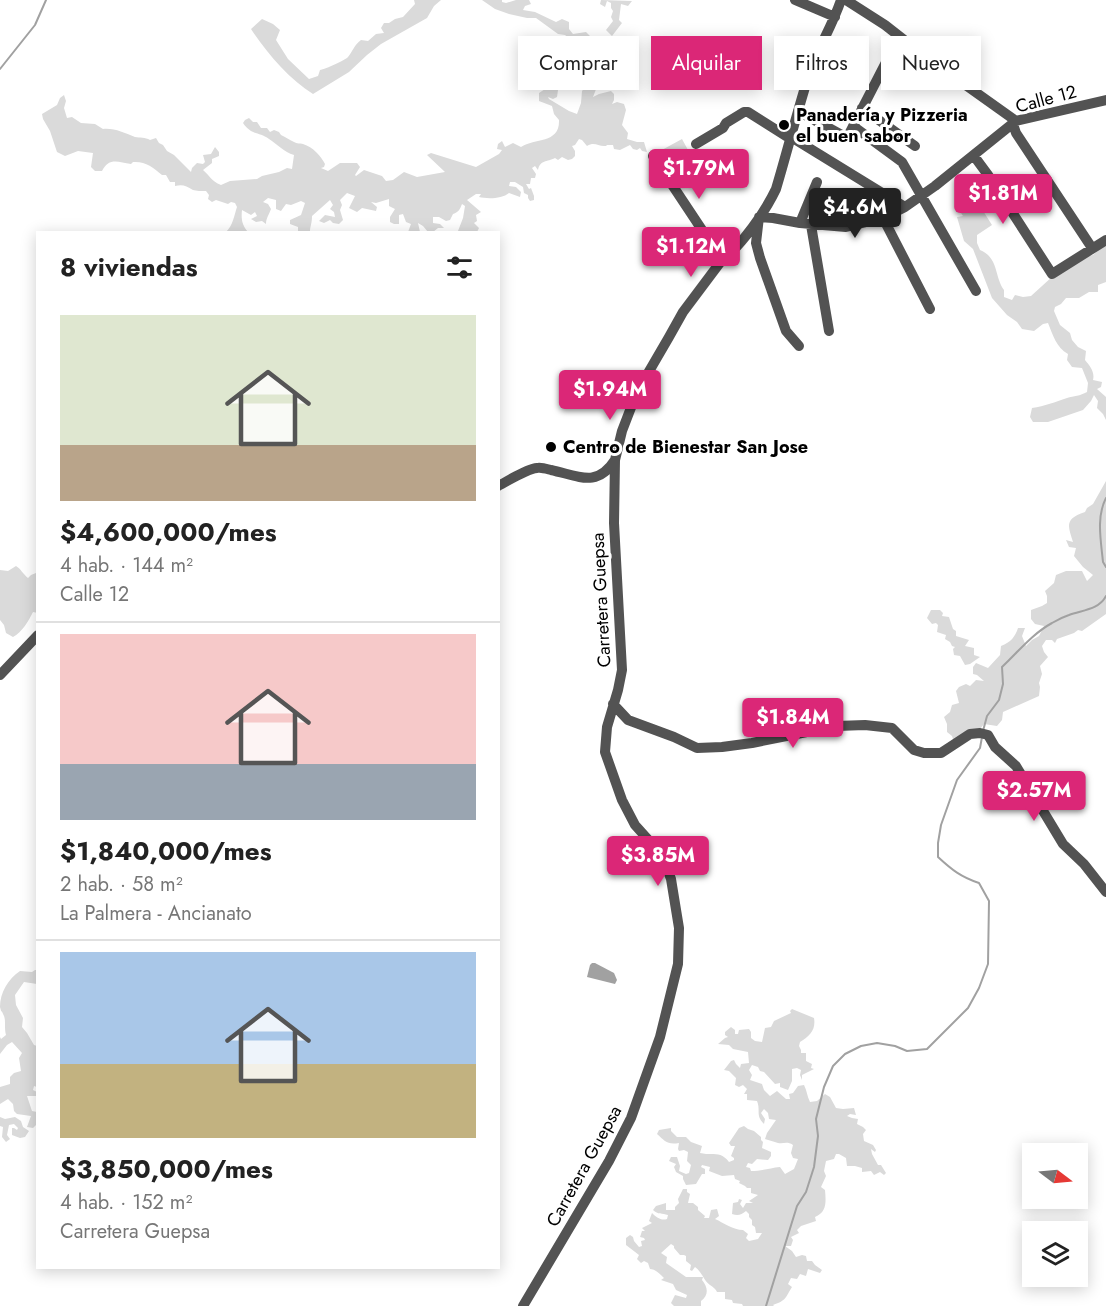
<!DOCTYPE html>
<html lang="es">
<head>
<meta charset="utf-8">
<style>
	:root { --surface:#fff; --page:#f2f2f2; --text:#222; --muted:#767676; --line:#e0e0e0; --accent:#db2777 }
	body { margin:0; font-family:Jost,sans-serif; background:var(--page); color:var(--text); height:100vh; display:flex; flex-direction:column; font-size:22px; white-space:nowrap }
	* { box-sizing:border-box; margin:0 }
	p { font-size:20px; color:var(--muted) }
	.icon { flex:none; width:33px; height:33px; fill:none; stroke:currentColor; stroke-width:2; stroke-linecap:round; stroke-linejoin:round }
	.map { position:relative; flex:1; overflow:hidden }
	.side { position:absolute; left:36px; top:231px; width:464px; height:1038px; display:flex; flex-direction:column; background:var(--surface); border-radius:0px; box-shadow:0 3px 15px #0003 }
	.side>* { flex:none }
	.guide { position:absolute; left:518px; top:36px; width:498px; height:54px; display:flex; gap:12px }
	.needle { width:39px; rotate:106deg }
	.controls { position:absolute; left:1022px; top:1143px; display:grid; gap:12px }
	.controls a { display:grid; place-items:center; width:66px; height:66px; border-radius:0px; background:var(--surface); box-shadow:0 3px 15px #0003; font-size:30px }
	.price { position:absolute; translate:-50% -51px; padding:0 14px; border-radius:6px; background:var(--accent); color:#fff; font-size:20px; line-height:39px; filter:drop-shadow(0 2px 3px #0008) }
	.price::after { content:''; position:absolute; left:50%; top:36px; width:18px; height:14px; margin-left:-9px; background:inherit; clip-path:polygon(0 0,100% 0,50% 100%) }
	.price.selected { background:#222; color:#fff }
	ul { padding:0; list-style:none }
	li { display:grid; align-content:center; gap:12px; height:318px; padding:0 24px }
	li+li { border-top:2px solid var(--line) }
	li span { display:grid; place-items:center; height:186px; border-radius:0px; color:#555 }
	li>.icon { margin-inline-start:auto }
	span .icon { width:108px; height:108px; fill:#fffc; stroke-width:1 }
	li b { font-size:26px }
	h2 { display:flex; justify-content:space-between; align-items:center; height:72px; padding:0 24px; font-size:26px }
	.chip { padding:0 21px; border-radius:0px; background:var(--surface); box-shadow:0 3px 15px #0003; font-size:21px; line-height:54px }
	.chip.selected { background:var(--accent); color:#fff }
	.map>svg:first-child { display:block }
	.green { fill:#dadada }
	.water { fill:#a1a1a1 }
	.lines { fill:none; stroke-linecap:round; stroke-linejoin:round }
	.stream { stroke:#a1a1a1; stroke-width:2 }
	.minor { stroke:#535353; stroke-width:10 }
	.poi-dot { fill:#000; stroke:#fff; stroke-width:2 }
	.labels { text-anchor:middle; stroke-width:6; stroke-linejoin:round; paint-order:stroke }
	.street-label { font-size:18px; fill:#000; stroke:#fff }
	.poi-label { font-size:18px; font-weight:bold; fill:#000; stroke:#fff; text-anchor:start }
</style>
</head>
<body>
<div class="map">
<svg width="1106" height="1306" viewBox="0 0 1106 1306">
	<rect width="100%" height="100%" fill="#fff"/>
	<path class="green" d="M414 0H441L434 6 427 18 381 44 367 55 349 72 313 94C289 79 267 53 251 29L262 19 273 24 280 30 276 40 288 59 309 79 318 76 320 70C326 69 345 60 348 57 353 51 354 45 361 40L368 41 376 34 384 33 381 28 384 23H389L395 19 403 17 415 4Z
		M482 0H502V2L506 3 516 0H529L531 4 525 6 523 10 535 12 556 22 562 19 569 22V29L573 34 586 32 599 45 608 47 610 53 593 97 599 94 611 91 614 94V100L612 104 617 102 624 104 626 110 622 125 628 133 627 139 637 142H644L647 152 642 151 640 148 637 150 633 149 630 145 620 150 614 149 613 145H607L606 146C598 147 595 141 587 146L582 140 579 139 575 145 572 146 575 151V156L572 159 568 160 562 157 558 160 555 158C547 162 540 160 538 170L535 166 532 168 536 174 535 178H531L530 184H526L529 189 531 188 534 196V200L530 201 528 198V195L524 193 523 187 515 182H510L509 186 516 187 521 192 520 197 509 193C502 199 487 199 479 197L481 194H476L467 200 481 212 476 215 477 221 474 223 479 228 477 232 458 231 463 218 465 206 462 204C460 209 459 212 453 214L450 220 446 221 439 217H433V223L440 224 444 228H438L433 232H428L423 226 418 223 420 232H408L411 224 406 222 403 214 399 215V224H394L390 222V217L395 209 389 206V199L376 203 371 202 377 207 376 211 362 208 357 212 349 208 355 196 347 193 340 200 342 205 340 210 343 220 339 224 333 223 330 220 324 223 319 221 325 215 335 217 334 212 330 209 333 205 330 200 312 216C312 224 310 226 310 232H298V227L290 224V220L301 215 305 203 301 201 291 205 286 204 281 211 276 209V200L268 198 263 202 268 204 271 209C269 215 266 218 266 224L262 221 256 222 251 219 257 216 255 212 251 215 242 210C241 219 242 225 248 232H226C233 225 234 216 237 207L235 203 231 202 228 204 216 200 212 202 208 199 209 195 206 191C202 191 196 191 193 190 186 186 183 184 175 186V182H170L166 175H162C153 167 145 161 133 162L131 164C118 162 109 157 102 171H95L91 167 93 153 78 151 65 156 57 152 50 131 43 119 42 114 57 105 60 98 64 95 66 101 64 108 67 118 72 117 81 123 95 124 103 129C115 128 124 133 135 137 140 138 145 137 150 140L156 138 159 143 163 145 167 151 174 155 191 172 192 168 197 163 203 164 205 162 203 155 211 154 215 147 219 152V156L212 159V163L203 170C210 176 211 181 221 185L230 181 257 179 262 176 279 172 287 168 292 169 294 155C284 152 277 144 269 139 259 132 251 135 243 123L245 120 249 118 253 122H257L261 128H267L270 132 274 130 279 132 281 135C286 137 289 140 294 142 297 144 300 143 303 144 313 147 321 156 325 164L324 167 321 168 328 171 340 163H357L360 167 355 175 356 176 364 170 382 176 386 181 393 180 404 172 417 177 445 172 427 155 431 153 476 167 499 154 502 150 497 149 498 144 502 141 505 147 513 143 521 147C535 138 560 144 559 120L554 114 552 106 539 101V93L548 87 553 86 558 90 557 97 553 99 548 97 549 99 569 111 577 114 581 103 582 91 589 83 585 63 590 54 565 35 558 34 536 18H527L509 14 495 9Z
		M601 0 632 1 628 6 621 4 619 20 622 23 612 36 606 30 613 21 611 17 613 11 611 8V3L607 1 605 7 600 4Z
		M682 139 700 172 679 184 678 186 669 170 670 169 673 172 660 151Z
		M973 195 992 225 977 235V243L980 250C999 258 994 276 1004 290V297L1012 300 1015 295 1023 297 1031 296 1053 276 1083 257 1093 255 1099 249 1106 246V282L1098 285V292H1089L1079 298H1066L1061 304 1055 307 1054 311 1060 325 1070 333 1072 340 1078 347 1086 351 1085 360C1090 366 1095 372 1093 380L1102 382 1101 387 1097 389 1106 397V420L1103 414 1097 408 1098 401 1094 395 1091 401 1083 410 1048 422H1033L1030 417 1032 408C1045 406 1055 402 1067 398 1074 396 1080 396 1087 392L1088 383 1082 368 1072 367 1067 360 1068 354C1056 347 1053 335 1048 323L1043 324 1034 331 1022 329 1017 322 1007 315 992 298 973 249 964 241 957 217 963 216 956 205Z
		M1106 481V614L1082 631 1078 630 1074 633 1057 639 1055 643 1052 640H1046L1042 646 1044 652 1048 657 1040 666 1042 674 1039 683 1040 687 1039 696 1003 712 1002 720 997 726 984 724 980 729 954 742 952 736 947 732V724L944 717 950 712 952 705 959 703 956 691 959 687 966 684 970 686 976 680 984 681 977 675 973 674V667L976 663 988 668 1000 655 1001 646C1011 642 1015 637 1018 628H1025L1022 636 1026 646 1032 640 1039 636 1044 626 1035 624 1031 619V610L1042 606 1047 603V596L1045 591 1054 583 1056 575 1066 571H1082L1087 581 1093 575 1083 567 1074 556 1076 548 1069 547 1066 540 1073 542C1068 526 1064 519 1085 512L1087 508 1093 504Z
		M16 566C21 569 23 574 28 578L31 575 36 573 37 576 38 613 33 612C28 622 22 632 13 637L6 633 4 625 0 620V570L8 571Z
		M931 610H940L943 613 942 616 949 617 953 629 956 631V636L969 640 965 646 974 648V655L980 657 970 664 965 665 960 656 954 655 953 649 955 647 952 646 950 642 945 639 946 635 937 632 938 625 936 623 932 624 927 618Z
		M35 970H37V984L24 982 15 995 16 1005 23 1018 22 1027 27 1033 34 1045 37 1046V1087L34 1086 33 1090 37 1092V1096H27L32 1111 37 1112V1124L33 1128 27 1127 31 1116 17 1114 14 1111 13 1104 8 1099 0 1104V1087L10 1084V1077L14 1073 21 1071 19 1058 22 1053 12 1042 7 1045 0 1054V1037L1 1039 6 1035C4 1028 6 1021 4 1016 1 1008 2 1015 0 1007 0 993 8 979 20 971L32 972Z
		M792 1009 814 1018C816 1030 810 1036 800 1042L799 1046 801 1050V1053H806V1061L812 1064 811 1068 814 1069 802 1075V1080L800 1075 801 1070 797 1068 792 1069V1081L788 1090 780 1087V1083L775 1084 764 1072 760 1071 758 1067 752 1065 749 1070 752 1075 750 1080 762 1084 764 1090 770 1096 777 1091 786 1099H790L789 1094 793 1093 798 1086 804 1085C807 1091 807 1096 810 1102L817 1101 825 1094 830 1097 836 1108 843 1109 854 1108 856 1115 850 1114 847 1116 852 1118 858 1119 857 1124 863 1127 866 1130 863 1134 864 1141 873 1145 876 1150 875 1152 871 1149 872 1154 878 1165H881L886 1173 884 1175 880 1172 874 1175 871 1171 862 1172V1168L855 1166H847L846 1158 839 1154H836L834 1159 826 1161 824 1171 826 1176 821 1187 825 1190C826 1202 827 1212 815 1217L816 1221 801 1226 797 1230 799 1233 791 1237 793 1240 791 1246H785L792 1251 796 1257 802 1255 806 1256 807 1261H812L815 1265 822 1270 820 1273 808 1269 806 1276 800 1274 797 1279 791 1278 788 1284 792 1287C785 1298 787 1300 773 1305L774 1306H743L742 1304 733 1303 732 1300 725 1299V1292H717C716 1289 713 1287 710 1285 704 1281 702 1272 695 1267L692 1271 690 1270 691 1265 686 1261V1256L684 1255H680L674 1248V1246L671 1244 661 1253 667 1257 666 1263 686 1277H703L702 1280C708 1287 709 1295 701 1301V1306H674L671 1303 675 1295 686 1298 687 1295 676 1290 673 1284 661 1280 664 1278C660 1274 655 1269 650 1269L648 1263 644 1261 641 1263 637 1259 639 1255 626 1245V1238L630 1235 633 1237 634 1241 639 1247 642 1246 641 1241 645 1240 644 1238 640 1237 642 1231H645L642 1228 652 1223 649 1221 652 1213C656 1217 661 1221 667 1219L668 1215C662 1213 658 1215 653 1210L656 1206 666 1203V1210H675V1207L679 1203 678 1199 683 1189H687V1192L690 1194 688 1203H693L698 1207V1210L705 1216 704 1218H709L711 1210 717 1209 719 1216 715 1219C724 1223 733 1230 743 1230L748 1234 746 1238 749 1241 758 1239 762 1233H756L755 1227 752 1225V1220L749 1217V1214L746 1211C741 1215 738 1216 732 1214L733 1203 738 1202 739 1199 742 1200 740 1204 743 1208 746 1203H753L749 1201 758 1195 751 1193V1188H747L745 1186 739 1183 740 1181 735 1179 734 1175 722 1176 709 1171 710 1167 702 1165 701 1167 705 1169V1174H702L696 1184 686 1185 683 1179V1176L676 1172 674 1167 676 1164 669 1161 671 1157H677L680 1166 679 1171 686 1174 689 1173 691 1165 687 1161 688 1152 684 1150 679 1151 678 1149 679 1143C667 1145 665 1141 657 1134L659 1130 671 1128V1131L677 1137H686L691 1142 702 1146 700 1153C713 1156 720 1150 729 1162L734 1160V1158L731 1156 735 1146H731L729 1143 739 1128 744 1126 748 1129 754 1131 761 1137V1140L763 1142 762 1148 771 1152V1156L768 1160 757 1159 752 1164 748 1163 746 1167 750 1168 751 1171C762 1171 770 1168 780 1167L785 1174 794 1169 798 1159 793 1158 791 1153 793 1145C787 1141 784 1144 778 1143 774 1142 769 1140 765 1139L767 1133 776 1120 769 1119 768 1113 764 1109 761 1113 765 1119 764 1124C755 1115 761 1111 757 1101L747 1100V1094H744L747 1089 743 1085 739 1087 735 1085 736 1078 729 1071 724 1070 731 1061 734 1060 736 1064 740 1068 741 1064 749 1063 748 1052 733 1049 729 1045 718 1044 725 1038 728 1037 725 1035V1032L731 1027 735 1030V1034H738L739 1030 749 1029 751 1032V1038L755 1041 762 1042 765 1028 771 1027 774 1021 791 1013 790 1011Z
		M0 1117 5 1119 15 1117 21 1121 23 1127 29 1131 25 1137 20 1138 12 1135V1128H14L17 1130 18 1128 14 1124 9 1125 7 1135 10 1139 6 1142 2 1137 3 1127 0 1126Z"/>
	<path class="water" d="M592 963H595L614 973 617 980 615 984 587 977 590 965Z"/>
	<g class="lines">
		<path class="stream" d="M0 69 35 25 46 0
			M1106 498C1096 517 1101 541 1103 562L1106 567
			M983 731 987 716 999 700 1003 684 1002 667C1018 652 1032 634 1052 623 1057 620 1063 617 1069 615 1082 610 1099 610 1106 596
			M766 1306 797 1206 806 1192 814 1167 818 1136 816 1119 824 1087 833 1066 845 1054 861 1046 877 1043 895 1046 907 1051 927 1049 968 1008 979 988 988 964 989 901 979 883C961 877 952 870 938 857V843L941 825 957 780 980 748 982 737"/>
		<path class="minor" d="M795 0 835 17
			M846 0 885 25 922 54 1016 121
			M862 108 915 146
			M798 111 847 138 899 37
			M1013 124 1016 133 1092 248
			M853 126 902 162 976 291
			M696 144 723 128 726 123 744 112H748L786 136 796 140 905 207
			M653 156 722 260
			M974 156 988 175 1052 274 1106 240
			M759 217 773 218 800 223 846 227 883 218 905 207 935 186 1016 121 1106 100
			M759 217 756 243 760 258 786 331 799 346
			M883 218 930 309
			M800 223 817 182
			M811 225 829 331
			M498 486C508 481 526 469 537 468 541 467 547 469 551 470 579 476 597 488 615 460
			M0 675 38 635
			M613 704 628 720 674 737 697 748 722 747 752 743 837 726 865 725 892 728 914 750 924 753H941L970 734 980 733 988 735 995 747 1016 766 1063 844 1084 864 1106 892
			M523 1306 609 1161 631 1118 660 1037 678 964 679 928 671 879 662 855 635 825 622 800 605 752 607 727 618 690 622 670 614 523 615 460 622 431 637 392 669 337 683 312 722 260C742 245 765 212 776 189 788 149 798 108 811 68 820 45 833 24 841 0"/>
	</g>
	<g class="poi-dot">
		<circle cx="784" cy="125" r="6"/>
		<circle cx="551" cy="447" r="6"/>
	</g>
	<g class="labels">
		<g class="street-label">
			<text transform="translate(1046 99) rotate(-15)" y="6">Calle 12</text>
			<text transform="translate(601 600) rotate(-93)" y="6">Carretera Guepsa</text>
			<text transform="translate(584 1166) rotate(-61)" y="6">Carretera Guepsa</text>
		</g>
		<g class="poi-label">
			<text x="796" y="121">Panadería y Pizzeria<tspan x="796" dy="21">el buen sabor</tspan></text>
			<text x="563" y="453">Centro de Bienestar San Jose</text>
		</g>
	</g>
</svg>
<div class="controls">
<a><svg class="needle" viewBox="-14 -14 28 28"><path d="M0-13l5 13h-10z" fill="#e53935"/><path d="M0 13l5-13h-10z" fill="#767676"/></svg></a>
<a><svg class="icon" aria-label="layers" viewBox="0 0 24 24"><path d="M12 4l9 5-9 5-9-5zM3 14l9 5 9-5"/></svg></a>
</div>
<b class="price" style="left:699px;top:200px">$1.79M</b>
<b class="price" style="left:1003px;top:225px">$1.81M</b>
<b class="price selected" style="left:855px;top:239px">$4.6M</b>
<b class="price" style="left:691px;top:278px">$1.12M</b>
<b class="price" style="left:610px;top:421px">$1.94M</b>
<b class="price" style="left:793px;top:749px">$1.84M</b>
<b class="price" style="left:1034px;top:822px">$2.57M</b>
<b class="price" style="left:658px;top:887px">$3.85M</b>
<div class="guide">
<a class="chip">Comprar</a>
<a class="chip selected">Alquilar</a>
<a class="chip">Filtros</a>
<a class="chip">Nuevo</a>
</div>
<section class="side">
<h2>8 viviendas<svg class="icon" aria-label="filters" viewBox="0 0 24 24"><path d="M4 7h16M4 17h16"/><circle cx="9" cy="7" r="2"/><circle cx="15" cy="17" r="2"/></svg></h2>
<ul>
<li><span style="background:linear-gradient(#dfe7d0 70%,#b9a48a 0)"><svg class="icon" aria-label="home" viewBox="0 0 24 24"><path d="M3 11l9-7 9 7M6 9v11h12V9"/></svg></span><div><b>$4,600,000/mes</b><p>4 hab. · 144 m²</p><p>Calle 12</p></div></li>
<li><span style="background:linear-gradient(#f6c9c9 70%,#9aa5b1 0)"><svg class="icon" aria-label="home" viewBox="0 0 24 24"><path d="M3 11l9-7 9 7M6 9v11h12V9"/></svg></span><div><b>$1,840,000/mes</b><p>2 hab. · 58 m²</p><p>La Palmera - Ancianato</p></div></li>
<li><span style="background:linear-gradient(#a9c7e8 60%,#c2b280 0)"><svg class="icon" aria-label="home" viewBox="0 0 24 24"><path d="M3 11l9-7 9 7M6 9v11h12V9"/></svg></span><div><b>$3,850,000/mes</b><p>4 hab. · 152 m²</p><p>Carretera Guepsa</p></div></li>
</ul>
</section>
</div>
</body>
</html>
